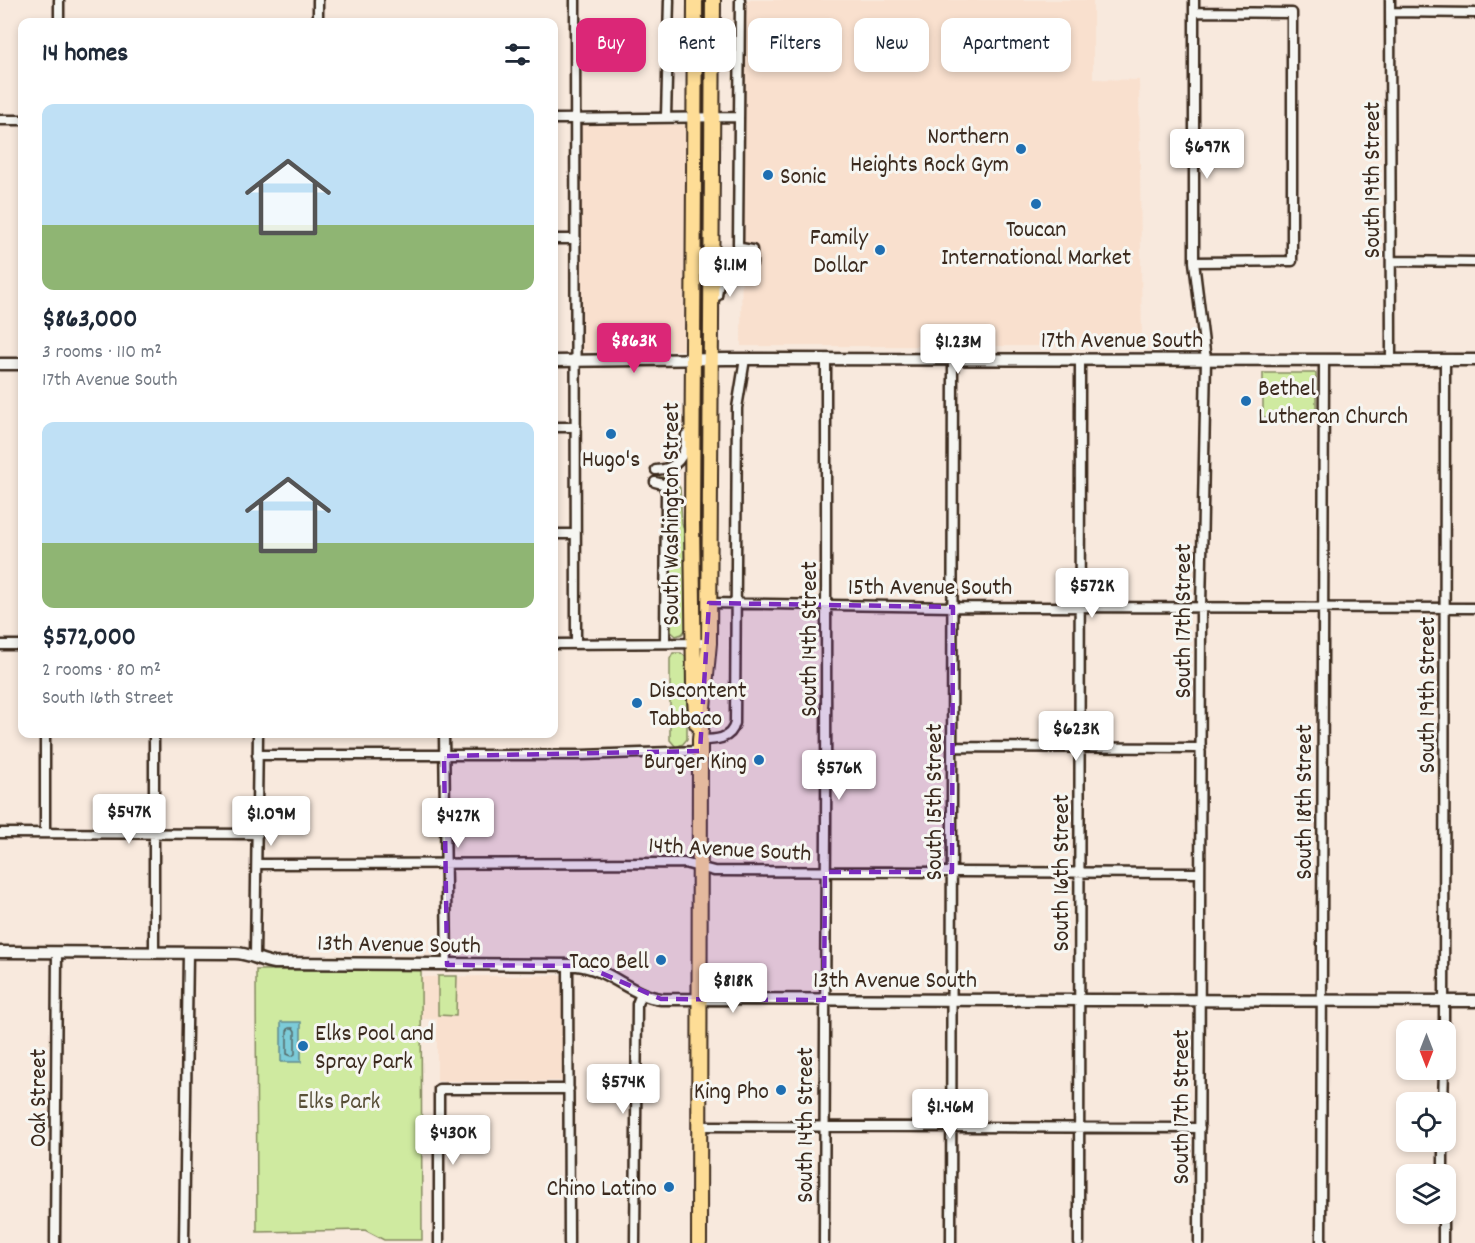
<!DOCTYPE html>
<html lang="en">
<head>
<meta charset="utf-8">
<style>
	:root { --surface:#fff; --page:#f2f2f3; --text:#1f2937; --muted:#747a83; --accent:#db2777 }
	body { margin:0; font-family:Dekko,sans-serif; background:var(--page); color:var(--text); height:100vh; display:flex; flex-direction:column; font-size:22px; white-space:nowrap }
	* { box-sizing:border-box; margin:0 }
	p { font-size:20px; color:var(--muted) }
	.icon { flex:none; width:33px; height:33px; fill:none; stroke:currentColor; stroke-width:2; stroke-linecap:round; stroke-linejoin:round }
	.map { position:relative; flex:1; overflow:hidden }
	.details { position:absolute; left:18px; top:18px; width:540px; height:720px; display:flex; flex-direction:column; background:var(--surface); border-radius:12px; box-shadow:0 3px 9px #0003 }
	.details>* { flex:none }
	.top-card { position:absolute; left:576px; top:18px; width:570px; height:54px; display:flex; gap:12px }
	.needle { width:39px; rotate:180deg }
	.fabs { position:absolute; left:1396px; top:1020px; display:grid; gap:12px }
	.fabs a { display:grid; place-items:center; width:60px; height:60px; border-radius:12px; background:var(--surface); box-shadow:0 3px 9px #0003; font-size:30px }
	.price { position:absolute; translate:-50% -51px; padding:0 14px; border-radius:6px; background:#fff; color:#222; font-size:20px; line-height:39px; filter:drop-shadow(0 2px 3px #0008) }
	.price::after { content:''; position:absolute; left:50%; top:36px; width:18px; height:14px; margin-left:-9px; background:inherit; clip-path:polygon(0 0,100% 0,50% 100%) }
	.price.current { background:var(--accent); color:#fff }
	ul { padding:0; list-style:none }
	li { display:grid; align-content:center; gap:12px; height:318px; padding:0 24px }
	li span { display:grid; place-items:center; height:186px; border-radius:12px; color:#555 }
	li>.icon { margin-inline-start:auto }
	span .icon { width:108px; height:108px; fill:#fffc; stroke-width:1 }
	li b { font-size:26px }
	h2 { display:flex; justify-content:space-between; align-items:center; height:72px; padding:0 24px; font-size:26px }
	.tag { padding:0 21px; border-radius:12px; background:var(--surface); box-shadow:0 3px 9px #0003; font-size:21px; line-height:54px }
	.tag.current { background:var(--accent); color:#fff }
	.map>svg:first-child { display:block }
	.built { fill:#f9e0ce }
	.green { fill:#cfeaa0; stroke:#858a5f; stroke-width:1.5 }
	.water { fill:#7ccbd8; stroke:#628b8e; stroke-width:1.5 }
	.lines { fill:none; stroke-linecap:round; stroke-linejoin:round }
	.shore { stroke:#556a68; stroke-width:1.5 }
	.minor-casing { stroke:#3b2a1e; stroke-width:13 }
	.tertiary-casing { stroke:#3b2a1e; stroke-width:15 }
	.primary-casing { stroke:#3b2a1e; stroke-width:18 }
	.minor { stroke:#f6f6f2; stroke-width:8 }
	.tertiary { stroke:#f6f6f2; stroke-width:10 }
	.primary { stroke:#fedd96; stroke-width:14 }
	.marked { fill:#7b2cbf; fill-opacity:0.2; stroke:#7b2cbf; stroke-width:4.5; stroke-dasharray:12 8; stroke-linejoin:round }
	.poi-dot { fill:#1f6fb2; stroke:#f6f6f2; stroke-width:2 }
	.labels { text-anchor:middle; stroke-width:6; stroke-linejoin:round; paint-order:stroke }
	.poi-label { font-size:24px; fill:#3b2a1e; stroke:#f6f6f2; text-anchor:end }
	.street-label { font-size:24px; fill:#3b2a1e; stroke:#f6f6f2 }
	.park-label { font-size:24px; fill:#595038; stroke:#f6f6f2 }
</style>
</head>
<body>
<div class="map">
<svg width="1475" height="1243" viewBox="0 0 1475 1243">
	<rect width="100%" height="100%" fill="#f8e9dd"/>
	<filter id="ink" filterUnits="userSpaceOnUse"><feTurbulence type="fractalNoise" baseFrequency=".0167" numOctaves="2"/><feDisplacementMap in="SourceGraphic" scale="12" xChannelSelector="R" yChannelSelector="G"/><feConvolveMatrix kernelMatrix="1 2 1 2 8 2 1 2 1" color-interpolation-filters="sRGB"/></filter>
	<g filter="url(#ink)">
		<path class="built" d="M744 0H1093V79L1139 80 1142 346H741Z
			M579 123 686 125 684 350 578 351Z
			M568 975 569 1081H437V1019L348 1018 349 978Z"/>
		<path class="green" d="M1263 373H1316V417H1263Z
			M661 477H672L680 488 682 523 687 541V628L682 634 676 636 669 630 670 487 667 481Z
			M673 653H681L687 658V739L683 744 676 747 670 740V659Z
			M421 969 422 1240H384L365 1230 257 1232 256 970Z
			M438 976H457L456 1016 438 1015Z"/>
		<path class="water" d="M281 1022H301V1062H281Z"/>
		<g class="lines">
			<path class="shore" d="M289 1028H293L295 1031V1054L292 1056 287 1054V1031Z"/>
			<g class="minor-casing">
				<path id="minor" d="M575 0 576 644
					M1194 0V262L1206 360 1201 607 1199 1243
					M1390 0 1391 360
					M1194 12 1292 13V261L1194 262
					M1391 12 1475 13
					M59 22V0
					M318 22V0
					M666 117 669 0
					M554 119 739 117
					M0 120H22
					M554 239H574
					M1391 261 1475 262
					M717 296C719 271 729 266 752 264V250L741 248 738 244 740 0
					M554 427H576
					M656 470C678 469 686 456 686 435
					M655 482 663 484 666 492 665 643
					M554 534H575
					M709 603 953 607 1475 608
					M554 644 709 643
					M0 645H22
					M444 734 447 965
					M700 740C715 740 731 740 735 723L737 408 745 359
					M952 747 1201 748
					M257 755H582L700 751
					M0 833 258 834
					M45 833V734
					M257 864 684 863 714 871 1200 873
					M154 953V734
					M255 957 258 734
					M568 965 569 1243
					M1444 1030 1445 360
					M1443 1102 1444 1070
					M700 1126 1200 1128
					M1443 1174V1142
					M55 1243 57 953
					M184 1243 188 953
					M439 1243V1089H569
					M635 1243 637 1004 641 994
					M824 1243C825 948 828 654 826 359
					M951 1243 953 360
					M1079 1243 1080 360
					M1321 1243 1324 360
					M1443 1243V1214"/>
			</g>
			<g class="tertiary-casing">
				<path id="tertiary" d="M554 361 727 359 1475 360
					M0 364H22
					M0 952 235 953C249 953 260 961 274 963L577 965C608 968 630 995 661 999L1475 1001"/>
			</g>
			<g class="primary-casing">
				<path id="primary" d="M695 0 692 521 694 687 697 724
					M699 1243 700 740 709 643 713 0"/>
			</g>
			<use href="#minor" class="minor"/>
			<use href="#tertiary" class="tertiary"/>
			<use href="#primary" class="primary"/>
		</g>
	</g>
	<path class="marked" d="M709 603 953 607 952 872H825L824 1000 661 999 585 966 447 965 444 756 700 751Z"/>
	<g class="poi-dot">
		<circle cx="1021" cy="149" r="6"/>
		<circle cx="768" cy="175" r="6"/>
		<circle cx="1036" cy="204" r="6"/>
		<circle cx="880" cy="250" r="6"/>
		<circle cx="1246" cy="401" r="6"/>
		<circle cx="611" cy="434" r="6"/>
		<circle cx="637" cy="703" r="6"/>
		<circle cx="759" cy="760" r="6"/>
		<circle cx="661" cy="960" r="6"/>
		<circle cx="303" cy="1046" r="6"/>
		<circle cx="781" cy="1090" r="6"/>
		<circle cx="669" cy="1187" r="6"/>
	</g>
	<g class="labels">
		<g class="poi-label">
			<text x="1009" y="143">Northern<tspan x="1009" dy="28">Heights Rock Gym</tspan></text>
			<text x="780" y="183" text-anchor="start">Sonic</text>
			<text x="1036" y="236" text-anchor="middle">Toucan<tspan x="1036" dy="28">International Market</tspan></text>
			<text x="868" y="244">Family<tspan x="868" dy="28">Dollar</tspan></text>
			<text x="1258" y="395" text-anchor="start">Bethel<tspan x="1258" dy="28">Lutheran Church</tspan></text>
			<text x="611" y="466" text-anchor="middle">Hugo's</text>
			<text x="649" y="697" text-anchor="start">Discontent<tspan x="649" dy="28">Tabbaco</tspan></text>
			<text x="747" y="768">Burger King</text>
			<text x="649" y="968">Taco Bell</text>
			<text x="315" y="1040" text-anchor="start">Elks Pool and<tspan x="315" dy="28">Spray Park</tspan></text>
			<text x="769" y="1098">King Pho</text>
			<text x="657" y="1195">Chino Latino</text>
		</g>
		<g class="street-label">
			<text transform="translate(1371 180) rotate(-90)" y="8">South 19th Street</text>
			<text x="1122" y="347">17th Avenue South</text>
			<text transform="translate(670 514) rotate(-90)" y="8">South Washington Street</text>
			<text x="930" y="594">15th Avenue South</text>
			<text transform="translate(1182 621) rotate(-90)" y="8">South 17th Street</text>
			<text transform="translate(808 639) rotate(-90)" y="8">South 14th Street</text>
			<text transform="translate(1426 695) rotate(-90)" y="8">South 19th Street</text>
			<text transform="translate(933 802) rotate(-90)" y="8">South 15th Street</text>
			<text transform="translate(1303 802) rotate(-90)" y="8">South 18th Street</text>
			<text transform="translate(730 848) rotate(3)" y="8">14th Avenue South</text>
			<text transform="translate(1060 873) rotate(-90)" y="8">South 16th Street</text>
			<text transform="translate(399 943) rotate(1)" y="8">13th Avenue South</text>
			<text x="895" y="987">13th Avenue South</text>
			<text transform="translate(37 1098) rotate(-90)" y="8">Oak Street</text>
			<text transform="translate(1180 1107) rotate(-90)" y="8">South 17th Street</text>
			<text transform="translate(804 1125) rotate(-90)" y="8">South 14th Street</text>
		</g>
		<g class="park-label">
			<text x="339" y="1108">Elks Park</text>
		</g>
	</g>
</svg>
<div class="fabs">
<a><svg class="needle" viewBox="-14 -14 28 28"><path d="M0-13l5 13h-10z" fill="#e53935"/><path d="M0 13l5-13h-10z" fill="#747a83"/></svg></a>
<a><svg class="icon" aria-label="locate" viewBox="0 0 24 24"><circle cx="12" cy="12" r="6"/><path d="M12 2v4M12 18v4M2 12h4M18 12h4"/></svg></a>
<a><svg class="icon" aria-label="layers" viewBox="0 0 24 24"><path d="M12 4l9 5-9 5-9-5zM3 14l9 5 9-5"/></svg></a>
</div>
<b class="price" style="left:1207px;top:180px">$697K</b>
<b class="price" style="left:730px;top:298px">$1.1M</b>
<b class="price current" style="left:634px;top:374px">$863K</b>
<b class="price" style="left:958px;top:375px">$1.23M</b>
<b class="price" style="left:1092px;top:619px">$572K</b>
<b class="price" style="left:1076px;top:762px">$623K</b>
<b class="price" style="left:839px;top:801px">$576K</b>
<b class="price" style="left:129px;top:845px">$547K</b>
<b class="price" style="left:271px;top:847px">$1.09M</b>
<b class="price" style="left:458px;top:849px">$427K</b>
<b class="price" style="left:733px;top:1014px">$818K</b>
<b class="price" style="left:623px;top:1115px">$574K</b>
<b class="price" style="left:950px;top:1140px">$1.46M</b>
<b class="price" style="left:453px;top:1166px">$430K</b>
<div class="top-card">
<a class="tag current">Buy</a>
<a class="tag">Rent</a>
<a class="tag">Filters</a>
<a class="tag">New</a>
<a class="tag">Apartment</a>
</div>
<section class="details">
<h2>14 homes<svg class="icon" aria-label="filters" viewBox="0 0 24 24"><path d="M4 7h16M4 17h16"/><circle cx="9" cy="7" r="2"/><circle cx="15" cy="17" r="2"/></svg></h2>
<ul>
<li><span style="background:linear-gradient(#bfe0f5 65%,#8fb573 0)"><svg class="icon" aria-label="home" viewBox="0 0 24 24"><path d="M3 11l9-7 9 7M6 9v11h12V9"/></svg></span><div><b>$863,000</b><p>3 rooms · 110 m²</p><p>17th Avenue South</p></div></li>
<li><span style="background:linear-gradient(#bfe0f5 65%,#8fb573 0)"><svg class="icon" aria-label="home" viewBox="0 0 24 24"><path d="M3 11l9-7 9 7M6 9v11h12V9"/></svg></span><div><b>$572,000</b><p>2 rooms · 80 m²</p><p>South 16th Street</p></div></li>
</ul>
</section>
</div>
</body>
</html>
